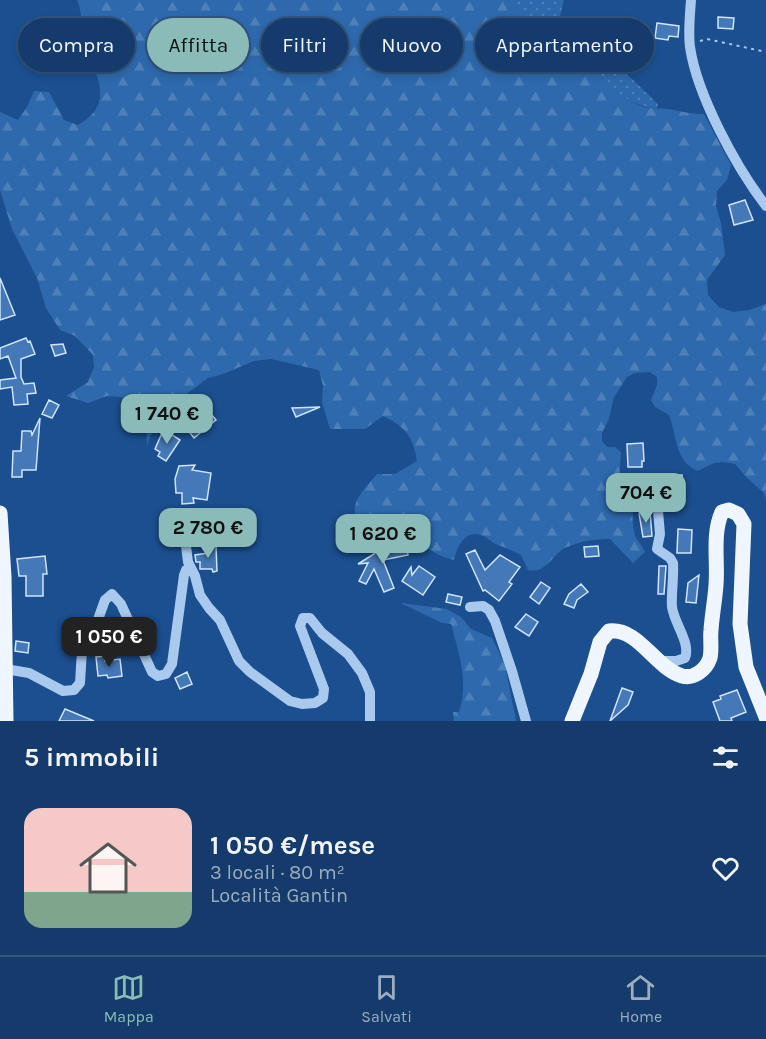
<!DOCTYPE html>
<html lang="it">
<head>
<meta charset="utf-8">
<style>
	:root { --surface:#143b6b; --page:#1d4271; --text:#f1f3f6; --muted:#9dadc1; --line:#33557e; --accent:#8bbbb9 }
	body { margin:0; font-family:Karla,sans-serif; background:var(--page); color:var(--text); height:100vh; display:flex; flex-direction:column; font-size:22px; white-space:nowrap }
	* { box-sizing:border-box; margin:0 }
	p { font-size:20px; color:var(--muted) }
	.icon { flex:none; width:33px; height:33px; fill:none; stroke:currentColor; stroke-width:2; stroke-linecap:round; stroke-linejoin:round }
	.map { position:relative; height:721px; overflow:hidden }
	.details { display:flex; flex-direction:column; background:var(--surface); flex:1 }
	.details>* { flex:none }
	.banner { position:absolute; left:18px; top:18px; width:730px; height:54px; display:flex; gap:12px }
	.price { position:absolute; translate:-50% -51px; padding:0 14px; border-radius:12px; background:var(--accent); color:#111; font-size:20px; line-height:39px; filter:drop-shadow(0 2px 3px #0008) }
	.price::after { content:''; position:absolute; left:50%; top:36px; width:18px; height:14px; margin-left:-9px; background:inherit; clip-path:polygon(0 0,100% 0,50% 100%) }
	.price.selected { background:#222; color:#fff }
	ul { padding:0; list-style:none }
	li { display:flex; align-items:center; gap:18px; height:150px; padding:0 24px }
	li+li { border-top:2px solid var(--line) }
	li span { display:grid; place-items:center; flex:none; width:168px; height:120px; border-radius:18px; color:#555 }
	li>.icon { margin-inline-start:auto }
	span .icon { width:72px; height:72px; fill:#fffc; stroke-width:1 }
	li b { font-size:26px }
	h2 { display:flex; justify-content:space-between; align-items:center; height:72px; padding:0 24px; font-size:26px }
	.pill { padding:0 21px; border-radius:27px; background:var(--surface); box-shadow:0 3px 9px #0003,0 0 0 2px var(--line); font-size:21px; line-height:54px }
	.pill.selected { background:var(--accent); color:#111 }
	.menu { display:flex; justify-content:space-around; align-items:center; height:84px; border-top:2px solid var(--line); background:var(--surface); font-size:16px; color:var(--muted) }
	.menu a { display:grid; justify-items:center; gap:3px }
	.menu .selected { color:var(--accent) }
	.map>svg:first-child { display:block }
	.grass { fill:url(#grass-dots) }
	.forest { fill:url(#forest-firs) }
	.building { fill:#4478b7; stroke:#cfe3fa; stroke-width:1.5 }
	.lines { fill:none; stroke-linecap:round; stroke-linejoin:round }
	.path { stroke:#a9c9ee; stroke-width:2; stroke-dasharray:3 4.5; stroke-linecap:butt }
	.minor { stroke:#a9c9ee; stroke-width:10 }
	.major { stroke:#f0f6ff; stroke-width:15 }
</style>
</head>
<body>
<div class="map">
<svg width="766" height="721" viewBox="0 0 766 721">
	<defs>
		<pattern id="grass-dots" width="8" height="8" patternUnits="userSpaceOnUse" patternTransform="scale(1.5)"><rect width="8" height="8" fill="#2e69ad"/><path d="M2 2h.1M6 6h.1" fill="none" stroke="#4d80b9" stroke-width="1.8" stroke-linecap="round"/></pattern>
		<pattern id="forest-firs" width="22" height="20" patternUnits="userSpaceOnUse" patternTransform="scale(1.5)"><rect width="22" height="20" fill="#2e69ad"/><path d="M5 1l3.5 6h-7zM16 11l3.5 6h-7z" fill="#4d80b9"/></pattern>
	</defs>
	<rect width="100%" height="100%" fill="#1b4f8f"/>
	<path class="grass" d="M504 0H564L560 16 566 36C576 42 587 45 596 51 615 62 642 88 658 104L657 109C598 101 557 26 504 0Z"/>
	<path class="forest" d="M77 0H504C545 20 573 59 610 87 619 94 630 102 641 106 651 110 663 107 673 110 685 112 692 114 704 114L731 165 727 180 717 191 716 206 721 223 725 255 707 280 708 295 719 307 733 312 749 310 766 304V499L763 492 747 478 735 464C715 460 714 463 698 471 675 462 677 436 669 415L655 407 651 400 657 385V377L650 372 635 373 627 377 614 397 609 419 602 433V441L607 447H615L621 452 619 481C641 504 629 506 634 531 635 540 642 544 645 552L633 563 610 539C595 539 581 541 567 547 551 554 548 574 528 570L521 555C513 551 506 548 498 545 494 544 490 540 486 537 467 527 458 543 454 560 438 557 429 548 414 541 401 535 384 535 370 537 343 510 356 498 377 474H395L417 461C413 437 406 427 383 416L365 429H330L322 402 323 386 319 370 271 359 254 361 223 374 208 378 181 398 151 435 147 446 146 419 125 407 122 397 107 396 88 403 66 396 88 382 94 367 93 355 75 336 60 330 51 316 46 308 37 278 12 229 0 190V112L18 120 27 107 34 91 49 92 64 120 78 125C120 101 91 70 83 37 80 25 83 12 77 0Z
		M401 603 447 609 461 617 471 629 492 638 505 665 516 721H454L453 712H459C469 682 459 654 451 624L442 623Z"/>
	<path class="building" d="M718 17 734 18 733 29 718 28Z
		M657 23 679 26 678 37 669 36 668 40 655 38Z
		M745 200 753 220 734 225 729 205Z
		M0 278 15 315 0 320Z
		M26 338 28 342 30 341 35 354 21 359V377L24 384 34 383 36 393 27 394 28 404 14 405 12 387 0 389V380L16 378 8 356 0 359V348Z
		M63 344 66 353 55 356 51 345Z
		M49 400 59 405 52 418 42 414Z
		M320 407 296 417 292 408Z
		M206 408 216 420 194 438 183 424Z
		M40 418 36 470H22V477H12L13 451H21L22 431H31L32 435Z
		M166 431 180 440 166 461 158 456 160 452 155 449 162 433 164 435Z
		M643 443 644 461H642V467H628L627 444Z
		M195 465 192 470 211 473 207 500 193 498 194 503 182 504V493H176L175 479 179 466Z
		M667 475H682L684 495 668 496Z
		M650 511 652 536 643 537 639 513Z
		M678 529 692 530 691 553H677Z
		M406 544 408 555 383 560 394 588 384 592 374 569 366 584 359 581 368 563 358 564 385 547Z
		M216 546 217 571 213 572 212 569H200V562H196L195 555 208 553 207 547Z
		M598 546 599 556 585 557 584 547Z
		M475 550 485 570 500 555 520 567 509 582 512 584 499 601 485 590 483 591 466 554Z
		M45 556 47 574H43V596H26V576H19L17 559Z
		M419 566 435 577 423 595 402 581 411 567 412 575Z
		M659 566H666L664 594H658Z
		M699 575 696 603 686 602 688 583Z
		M541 582 550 588 539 604 530 597Z
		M581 584 588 592 577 600 574 608 564 604 569 594Z
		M448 594 462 597 460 605 446 602Z
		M526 614 538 622 529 636 515 627Z
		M16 641 29 643 28 653 15 651Z
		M105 656V661L120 659 122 676 108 678 107 675 98 676 96 657Z
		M187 672 192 684 180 689 175 678Z
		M622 688 633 692 628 705 610 721Z
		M737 690 746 712 731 718 732 721H720L713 702 721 699 720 696Z
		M65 709 94 721H59Z"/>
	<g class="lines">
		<path class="path" d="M700 41 707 39 766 52"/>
		<path class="minor" d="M691 0C690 15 688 32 690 47 697 95 736 167 766 206
			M657 500 660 534 657 549 670 558 673 563C674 578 671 593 672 607 674 623 691 643 685 658L676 661H658
			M176 514 186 546 188 562 195 576 200 595 209 608 220 620 239 661 250 672 290 701 302 704 315 703 323 698 324 689 300 626 303 618H310L322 633 348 654 362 673 370 692V721
			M470 607 483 606 489 610 495 621 512 671 526 721
			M5 669 29 673 63 691 74 690 80 683 82 650 85 641 96 625 105 600 112 594 121 604 152 672 158 676 166 674 172 664 184 575 186 570 190 568"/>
		<path class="major" d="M0 513 4 577 6 721
			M572 721 591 674 600 642 609 631C639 628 654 667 682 676 694 679 706 670 710 658 712 650 710 639 711 630 712 615 715 600 716 585 718 561 712 534 722 512L729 510 738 514 744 524 740 624 746 667 766 717"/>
	</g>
</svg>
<b class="price" style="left:167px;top:445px">1 740 €</b>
<b class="price" style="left:646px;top:524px">704 €</b>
<b class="price" style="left:208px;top:559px">2 780 €</b>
<b class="price" style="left:383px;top:565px">1 620 €</b>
<b class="price selected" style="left:109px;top:668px">1 050 €</b>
<div class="banner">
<a class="pill">Compra</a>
<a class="pill selected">Affitta</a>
<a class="pill">Filtri</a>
<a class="pill">Nuovo</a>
<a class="pill">Appartamento</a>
</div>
</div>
<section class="details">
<h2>5 immobili<svg class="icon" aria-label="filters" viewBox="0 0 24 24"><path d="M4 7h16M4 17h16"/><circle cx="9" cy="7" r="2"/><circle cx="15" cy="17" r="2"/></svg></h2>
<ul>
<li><span style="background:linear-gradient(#f6c9c9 70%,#7fa58c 0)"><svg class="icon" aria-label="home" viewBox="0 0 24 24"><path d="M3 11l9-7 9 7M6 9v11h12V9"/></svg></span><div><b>1 050 €/mese</b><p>3 locali · 80 m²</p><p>Località Gantin</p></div><svg class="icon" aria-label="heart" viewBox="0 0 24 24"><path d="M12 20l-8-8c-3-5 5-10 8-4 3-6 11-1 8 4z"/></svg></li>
</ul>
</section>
<nav class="menu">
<a class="selected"><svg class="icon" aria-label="map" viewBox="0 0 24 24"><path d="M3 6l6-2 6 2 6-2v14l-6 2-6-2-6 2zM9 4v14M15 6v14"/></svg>Mappa</a>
<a><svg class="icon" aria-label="saved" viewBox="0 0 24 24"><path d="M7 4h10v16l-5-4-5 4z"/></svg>Salvati</a>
<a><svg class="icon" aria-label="home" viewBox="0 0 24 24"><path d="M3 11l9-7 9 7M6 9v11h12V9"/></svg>Home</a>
</nav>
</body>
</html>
